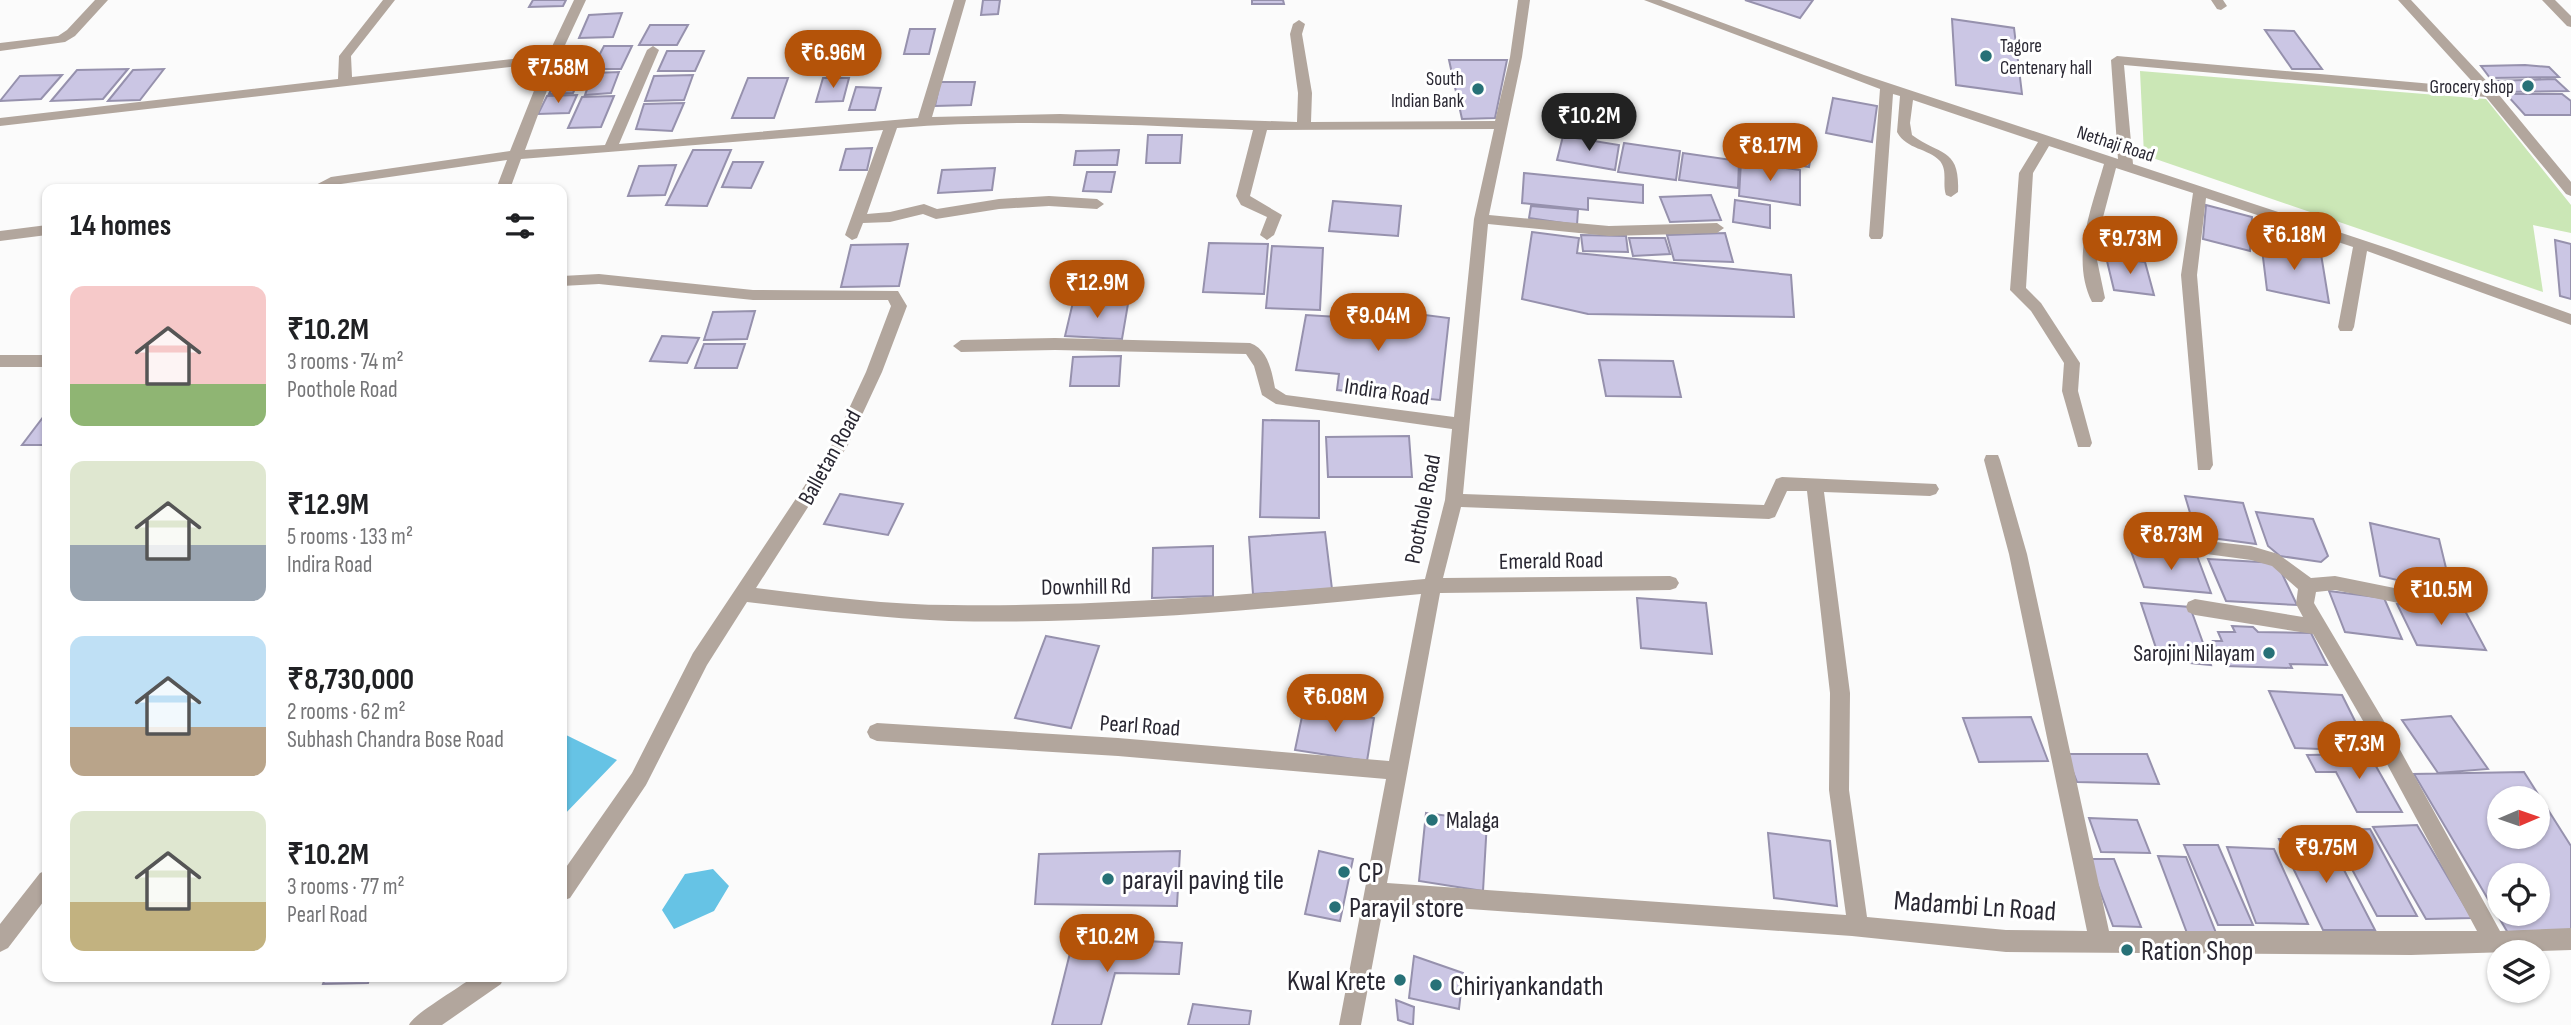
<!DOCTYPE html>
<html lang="en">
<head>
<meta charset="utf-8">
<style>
	:root { --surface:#fff; --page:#f2f2f2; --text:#202124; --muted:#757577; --accent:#b45309 }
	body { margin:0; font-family:"Sofia Sans Condensed",sans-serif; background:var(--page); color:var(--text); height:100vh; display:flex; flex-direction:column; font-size:26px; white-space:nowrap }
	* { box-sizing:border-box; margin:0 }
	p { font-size:23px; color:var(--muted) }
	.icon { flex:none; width:38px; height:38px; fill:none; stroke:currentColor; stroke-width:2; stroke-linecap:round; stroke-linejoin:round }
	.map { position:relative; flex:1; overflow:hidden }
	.panel { position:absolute; left:42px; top:184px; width:525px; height:798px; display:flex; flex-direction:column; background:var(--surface); border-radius:14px; box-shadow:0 2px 5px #0004 }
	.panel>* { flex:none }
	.needle { width:46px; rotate:88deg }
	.buttons { position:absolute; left:2487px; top:786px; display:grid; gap:14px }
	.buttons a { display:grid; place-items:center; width:63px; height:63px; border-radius:50%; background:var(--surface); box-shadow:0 2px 5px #0004; font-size:35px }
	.price { position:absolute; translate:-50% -60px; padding:0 16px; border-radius:24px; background:var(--accent); color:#fff; font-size:23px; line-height:46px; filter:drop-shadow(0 2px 4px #0008) }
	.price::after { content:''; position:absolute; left:50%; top:42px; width:21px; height:16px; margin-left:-10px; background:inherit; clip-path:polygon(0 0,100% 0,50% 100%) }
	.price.on { background:#222; color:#fff }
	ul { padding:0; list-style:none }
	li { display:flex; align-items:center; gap:21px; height:175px; padding:0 28px }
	li span { display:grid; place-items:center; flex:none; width:196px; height:140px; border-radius:14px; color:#555 }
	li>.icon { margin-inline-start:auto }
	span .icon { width:84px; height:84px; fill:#fffc; stroke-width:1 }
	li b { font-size:30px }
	h2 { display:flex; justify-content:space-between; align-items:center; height:84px; padding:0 28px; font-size:30px }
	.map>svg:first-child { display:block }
	.green { fill:#cbe7b6 }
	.water { fill:#66c3e5 }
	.building { fill:#cbc6e4; stroke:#9691ad; stroke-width:2; fill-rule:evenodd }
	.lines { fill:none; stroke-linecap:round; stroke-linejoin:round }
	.minor { fill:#b2a69d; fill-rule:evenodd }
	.poi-dot { fill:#277177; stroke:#fff; stroke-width:2.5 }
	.labels { text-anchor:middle; stroke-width:6; stroke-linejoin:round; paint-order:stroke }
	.far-poi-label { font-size:19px; fill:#292732; stroke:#fff; text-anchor:end }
	.far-street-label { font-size:19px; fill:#292732; stroke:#fff }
	.street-label { font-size:23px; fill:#292732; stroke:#fff }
	.poi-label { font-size:23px; fill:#292732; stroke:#fff; text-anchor:end }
	.near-poi-label { font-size:28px; fill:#292732; stroke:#fff; text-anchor:start }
	.near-street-label { font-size:28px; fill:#292732; stroke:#fff }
</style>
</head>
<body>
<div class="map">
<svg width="2571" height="1025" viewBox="0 0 2571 1025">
	<rect width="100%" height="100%" fill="#fbfbfb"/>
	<path class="green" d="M2140 71 2486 99 2571 205V233L2533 225 2543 292 2144 155Z"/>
	<path class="water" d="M562 733 617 760 562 817Z
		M713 869 729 886 714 911 674 929 662 910 685 874Z"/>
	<path class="building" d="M533 0H566L563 6 529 7Z
		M983 0H1000L998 14 981 15Z
		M1252 0H1283L1284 4H1252Z
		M1745 0H1813L1800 18Z
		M622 13 613 37 579 38 589 15Z
		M1952 19 2014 28 2022 94 1956 85Z
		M650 25H688L677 45H639Z
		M910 29H935L929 54H904Z
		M2265 30 2294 31 2322 69H2292Z
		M604 46H632L621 69H592Z
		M667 51H704L695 71H658Z
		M1449 60H1507L1495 118 1462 119Z
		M2525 65 2549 67 2559 77 2490 78 2481 66Z
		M128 69 103 99 51 101 77 70Z
		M164 69 140 100 108 101 133 70Z
		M583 72 573 93 549 94 559 73Z
		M619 72 611 93 585 95 593 73Z
		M62 75 41 99 0 101 20 76Z
		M693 75 684 100 645 101 654 76Z
		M748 78H788L774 118H732Z
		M823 78H849L843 101 816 102Z
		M2555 79 2568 91 2500 92 2490 81Z
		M940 82H975L971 105 935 106Z
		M856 87 881 88 875 110H849Z
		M2506 94H2562L2571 101V115H2525Z
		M577 95 569 113 538 114 547 96Z
		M614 96 601 127 568 128 582 97Z
		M1833 98 1877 106 1872 142 1826 133Z
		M684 103 672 131 636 129 644 104Z
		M1148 135H1182L1180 163H1146Z
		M1563 136 1619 145 1615 170 1557 160Z
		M1624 143 1680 151 1676 180 1618 172Z
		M1778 143 1812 149 1809 167 1776 161Z
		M872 148 867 170H840L846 149Z
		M693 150H731L707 206 666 205Z
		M1119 150 1117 165H1074L1076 151Z
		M1683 153 1739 161 1738 188 1679 180Z
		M733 162H763L751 188 722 187Z
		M1741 162 1800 170V205L1739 196Z
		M676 165 665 195 628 196 639 166Z
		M995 168 992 190 938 193 942 170Z
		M1087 172H1115L1111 192 1083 191Z
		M1524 173 1643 185V203L1588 198V210L1522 203Z
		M1711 195 1721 220 1670 222 1660 197Z
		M1735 200 1770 205V228L1733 222Z
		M1333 201 1401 206 1398 236 1329 231Z
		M2206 205 2252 217 2250 251 2203 239Z
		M1531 206 1578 210 1577 225 1529 218Z
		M1532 232 1579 238 1577 253 1791 275 1794 317 1588 314 1522 299Z
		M1725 233 1733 262 1674 260 1667 235Z
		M1581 235 1626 236 1628 252 1583 251Z
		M1629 238H1665L1670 254 1633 256Z
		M2555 240 2571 244V299L2560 296Z
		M2261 241 2321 254 2329 303 2267 290Z
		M1209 243 1268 244 1264 294 1203 292Z
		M908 244 899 286 841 287 851 245Z
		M1272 246 1323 248 1320 310 1266 308Z
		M2106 257 2145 262 2154 295 2114 290Z
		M1073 302 1128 304 1122 339 1065 336Z
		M1378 309 1449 318 1440 400 1337 390 1339 374 1296 370 1306 315 1372 319Z
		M755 311 747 339 704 340 713 312Z
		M662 336 699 338 687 363 650 361Z
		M704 344H745L737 368H695Z
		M1121 356 1119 386H1070L1073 357Z
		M1599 360 1673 361 1681 397 1606 396Z
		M47 412V445H22Z
		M1263 420 1319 421V518L1260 517Z
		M1409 436 1412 477H1328L1326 437Z
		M840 494 903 504 888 535 824 524Z
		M2185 496 2243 503 2256 544 2197 536Z
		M2256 512 2313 519 2328 556 2321 562 2280 556 2268 546Z
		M2370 523 2439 539 2452 593 2380 576Z
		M1325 532 1332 589 1253 594 1249 537Z
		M1213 546V596L1152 598 1153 548Z
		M2131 551 2197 556 2211 593 2144 587Z
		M2208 559 2277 563 2297 605 2226 601Z
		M2329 591 2384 598 2402 639 2345 632Z
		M1637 598 1706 603 1712 654 1641 648Z
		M2141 603 2190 607 2211 665 2160 660Z
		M2397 604 2464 609 2486 650 2417 645Z
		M2232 626 2253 627 2258 632 2311 633 2327 665 2290 664 2292 668 2225 666 2213 641H2222L2218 632H2235Z
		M1046 636 1099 646 1071 728 1015 718Z
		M2269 691 2342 695 2370 751 2295 748Z
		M1304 707 1374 718 1367 761 1295 750Z
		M2451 716 2488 769 2438 773 2402 720Z
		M2031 717 2048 761 1979 762 1963 718Z
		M2066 754H2147L2159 784 2077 782Z
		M2369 754 2402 812H2357L2336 772H2316L2307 755Z
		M2524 772 2571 846V932L2508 933 2414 774ZM2499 798H2538V836H2499ZM2499 875H2538V914H2499Z
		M1426 813 1487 821 1483 891 1419 881Z
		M2089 818 2137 820 2150 853 2101 852Z
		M2417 825 2472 918 2426 919 2373 827Z
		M2370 829 2417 916H2377L2331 830Z
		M1768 833 1830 841 1837 906 1774 898Z
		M2279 839H2328L2375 930H2323Z
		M2184 845H2218L2253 925H2218Z
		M2227 847 2274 849 2308 924 2256 923Z
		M1180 851 1177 906 1035 904 1039 854Z
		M1319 851 1353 859 1340 921 1305 914Z
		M2158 856 2186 857 2216 933H2187Z
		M2088 859H2114L2141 927 2113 926Z
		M1074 937 1182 943 1179 974 1115 973 1101 1025H1052Z
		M1414 956 1463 973 1459 1009 1409 998Z
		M326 976H370L368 983 323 984Z
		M1396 1000 1414 1007 1413 1025 1398 1020Z
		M1193 1004 1251 1011 1249 1025H1188Z"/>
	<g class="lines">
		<path class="minor" d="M95 0H108L75 36 65 42 0 51V43L58 36 67 30Z
			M383 0H395L351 56 352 77 548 55 574 0H586L559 58 525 150 605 145 647 50 653 46 659 50 619 144 918 118 954 0H966L932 117 1060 114 1297 122 1298 93 1290 34 1293 24 1299 20 1305 24 1302 34 1312 93 1311 122 1495 121 1510 57 1518 0H1530L1522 57 1489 215 1609 226 1717 223 1724 228 1717 233 1609 236 1488 224 1463 494 1764 505 1776 479 1782 477 1936 484 1939 489 1936 494 1930 496 1824 492 1850 693 1849 790 1867 917 2006 930 2087 931 2009 554 1984 460 1986 455H1998L2000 460 2027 554 2109 931H2477L2374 740 2313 634 2195 615 2188 612 2186 607 2188 602 2195 599 2303 617 2296 604 2298 589 2272 566 2251 560 2184 551 2181 546 2184 541 2190 539 2251 546 2278 554 2311 578 2335 576 2429 595 2432 600 2429 605 2423 608 2335 590 2316 592 2314 603 2388 728 2500 931 2571 928V950L2411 955 2006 952 1852 936 1384 903 1361 1025H1339L1386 779 1118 756 877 741 870 738 867 732 870 726 877 723 1118 738 1389 761 1421 594C1264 609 1106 625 949 621 881 618 814 610 747 602L707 665 646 785 570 898 562 901V873L632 773 693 653 833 443 866 372 891 306 888 300H753L599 284 562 286V276L599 274 753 290 898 291 907 306 882 372 848 445 756 588C821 596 887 605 952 605 1110 607 1267 593 1425 579L1445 500 1452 429 1276 404 1262 395 1254 366 1246 354 1055 350 961 352 953 346 961 340 1055 338 1250 343C1268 349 1272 372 1275 388L1286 395 1454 417 1474 219 1494 129 1267 130 1250 196 1282 215 1274 235 1267 240 1260 235 1267 217 1241 205 1236 196 1253 130C1134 125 1016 118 897 128L867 214 890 212 924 204 937 209 999 199 1049 196 1097 199 1104 204 1097 209 1049 206 999 209 936 219 923 214 890 222 863 223 857 238 852 240 845 235 883 130 521 159 510 189H496L507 160 334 185 326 189H308L331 177 510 151 545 63 0 126V118L338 79 339 56ZM1787 491H1807L1830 693 1829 790 1846 915 1387 883 1440 593 1670 590 1676 588 1679 583 1676 578 1670 576 1443 578 1461 507 1769 519 1775 517Z
			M1644 0H1661L1864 75 2118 159 2111 60 2117 56 2478 88 2398 0H2411L2495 90 2571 182V196L2566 194 2486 97 2124 65 2133 164 2390 249 2571 314V325L2367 251 2354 327 2352 331H2340L2338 327 2353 247 2206 198 2197 275 2213 465 2210 470H2198L2181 275 2193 193 2116 168 2097 240V260L2105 298 2102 302H2092C2070 258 2092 207 2104 164L2049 146 2033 173 2026 288 2041 303 2080 363 2078 391 2092 443 2090 447H2078L2062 391 2064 363 2031 311 2010 290 2019 173 2038 142 1913 100 1910 123 1912 135C1941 156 1960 148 1958 192L1951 197 1946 195C1942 184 1948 171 1940 161 1928 148 1907 150 1897 132L1900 96 1893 94 1883 236 1881 239H1871L1869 236 1880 89Z
			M2211 0H2223L2227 6 2221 10 2217 9Z
			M2542 0H2555L2571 16V27L2567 26Z
			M47 225V235L0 241V231Z
			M0 355H47V367H0Z
			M47 870V897L8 948 0 952V924L40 873Z
			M474 976H504L501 984 442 1025H409C413 1014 461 987 474 976Z"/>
	</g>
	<g class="poi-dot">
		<circle cx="1986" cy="56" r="7"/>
		<circle cx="2528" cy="86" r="7"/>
		<circle cx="1478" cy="89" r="7"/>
		<circle cx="2269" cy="653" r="7"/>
		<circle cx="1432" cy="820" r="7"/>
		<circle cx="1344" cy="872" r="7"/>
		<circle cx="1108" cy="879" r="7"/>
		<circle cx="1335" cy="907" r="7"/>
		<circle cx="2127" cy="950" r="7"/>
		<circle cx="1400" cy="980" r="7"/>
		<circle cx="1436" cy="985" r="7"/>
	</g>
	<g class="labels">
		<g class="far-poi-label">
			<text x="2000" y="52" text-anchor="start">Tagore<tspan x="2000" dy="22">Centenary hall</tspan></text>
			<text x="1464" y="85">South<tspan x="1464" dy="22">Indian Bank</tspan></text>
			<text x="2514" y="93">Grocery shop</text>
		</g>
		<g class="far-street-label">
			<text transform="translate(2116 143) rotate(18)" y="7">Nethaji Road</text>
		</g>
		<g class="street-label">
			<text transform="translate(1387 391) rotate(8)" y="8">Indira Road</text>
			<text transform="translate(829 457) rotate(-61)" y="8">Balletan Road</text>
			<text transform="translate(1422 509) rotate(-79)" y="8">Poothole Road</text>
			<text transform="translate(1551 560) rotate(-1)" y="8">Emerald Road</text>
			<text transform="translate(1086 586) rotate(-1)" y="8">Downhill Rd</text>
			<text transform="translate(1140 725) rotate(4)" y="8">Pearl Road</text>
		</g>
		<g class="poi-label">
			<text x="2255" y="661">Sarojini Nilayam</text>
			<text x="1446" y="828" text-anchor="start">Malaga</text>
		</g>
		<g class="near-poi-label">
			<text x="1358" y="882">CP</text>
			<text x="1122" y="889">parayil paving tile</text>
			<text x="1349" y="917">Parayil store</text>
			<text x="2141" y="960">Ration Shop</text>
			<text x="1386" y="990" text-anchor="end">Kwal Krete</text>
			<text x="1450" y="995">Chiriyankandath</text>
		</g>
		<g class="near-street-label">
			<text transform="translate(1975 905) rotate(4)" y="10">Madambi Ln Road</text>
		</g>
	</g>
</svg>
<div class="buttons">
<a><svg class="needle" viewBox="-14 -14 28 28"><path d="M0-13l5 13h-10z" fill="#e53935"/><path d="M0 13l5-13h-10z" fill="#757577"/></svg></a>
<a><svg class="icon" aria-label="locate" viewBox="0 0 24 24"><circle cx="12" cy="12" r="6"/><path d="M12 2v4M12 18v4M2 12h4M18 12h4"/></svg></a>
<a><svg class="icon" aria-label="layers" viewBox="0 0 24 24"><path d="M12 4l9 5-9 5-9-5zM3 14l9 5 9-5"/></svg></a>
</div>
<b class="price" style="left:833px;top:90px">₹6.96M</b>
<b class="price" style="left:558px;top:105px">₹7.58M</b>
<b class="price on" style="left:1589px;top:153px">₹10.2M</b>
<b class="price" style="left:1770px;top:183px">₹8.17M</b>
<b class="price" style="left:2294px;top:272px">₹6.18M</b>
<b class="price" style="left:2130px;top:276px">₹9.73M</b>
<b class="price" style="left:1097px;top:320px">₹12.9M</b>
<b class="price" style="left:1378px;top:353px">₹9.04M</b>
<b class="price" style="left:2171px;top:572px">₹8.73M</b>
<b class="price" style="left:2441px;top:627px">₹10.5M</b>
<b class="price" style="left:1335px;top:734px">₹6.08M</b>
<b class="price" style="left:2359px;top:781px">₹7.3M</b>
<b class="price" style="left:2326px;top:885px">₹9.75M</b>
<b class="price" style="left:1107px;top:974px">₹10.2M</b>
<section class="panel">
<h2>14 homes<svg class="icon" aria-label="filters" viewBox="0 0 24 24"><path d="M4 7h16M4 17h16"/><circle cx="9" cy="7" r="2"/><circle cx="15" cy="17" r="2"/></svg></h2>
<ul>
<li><span style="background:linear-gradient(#f6c9c9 70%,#8fb573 0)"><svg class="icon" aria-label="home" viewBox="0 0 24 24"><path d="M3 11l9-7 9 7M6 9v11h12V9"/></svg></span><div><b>₹10.2M</b><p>3 rooms · 74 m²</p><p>Poothole Road</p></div></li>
<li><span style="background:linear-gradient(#dfe7d0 60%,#9aa5b1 0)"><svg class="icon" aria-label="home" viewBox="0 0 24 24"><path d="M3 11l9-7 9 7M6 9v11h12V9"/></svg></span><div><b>₹12.9M</b><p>5 rooms · 133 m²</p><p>Indira Road</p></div></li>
<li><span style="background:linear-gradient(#bfe0f5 65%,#b9a48a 0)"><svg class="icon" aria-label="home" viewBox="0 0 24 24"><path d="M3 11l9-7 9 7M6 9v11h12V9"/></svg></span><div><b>₹8,730,000</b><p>2 rooms · 62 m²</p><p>Subhash Chandra Bose Road</p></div></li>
<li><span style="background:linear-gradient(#dfe7d0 65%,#c2b280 0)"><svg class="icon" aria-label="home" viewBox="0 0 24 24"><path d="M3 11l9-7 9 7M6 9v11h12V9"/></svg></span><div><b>₹10.2M</b><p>3 rooms · 77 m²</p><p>Pearl Road</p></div></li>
</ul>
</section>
</div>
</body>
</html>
